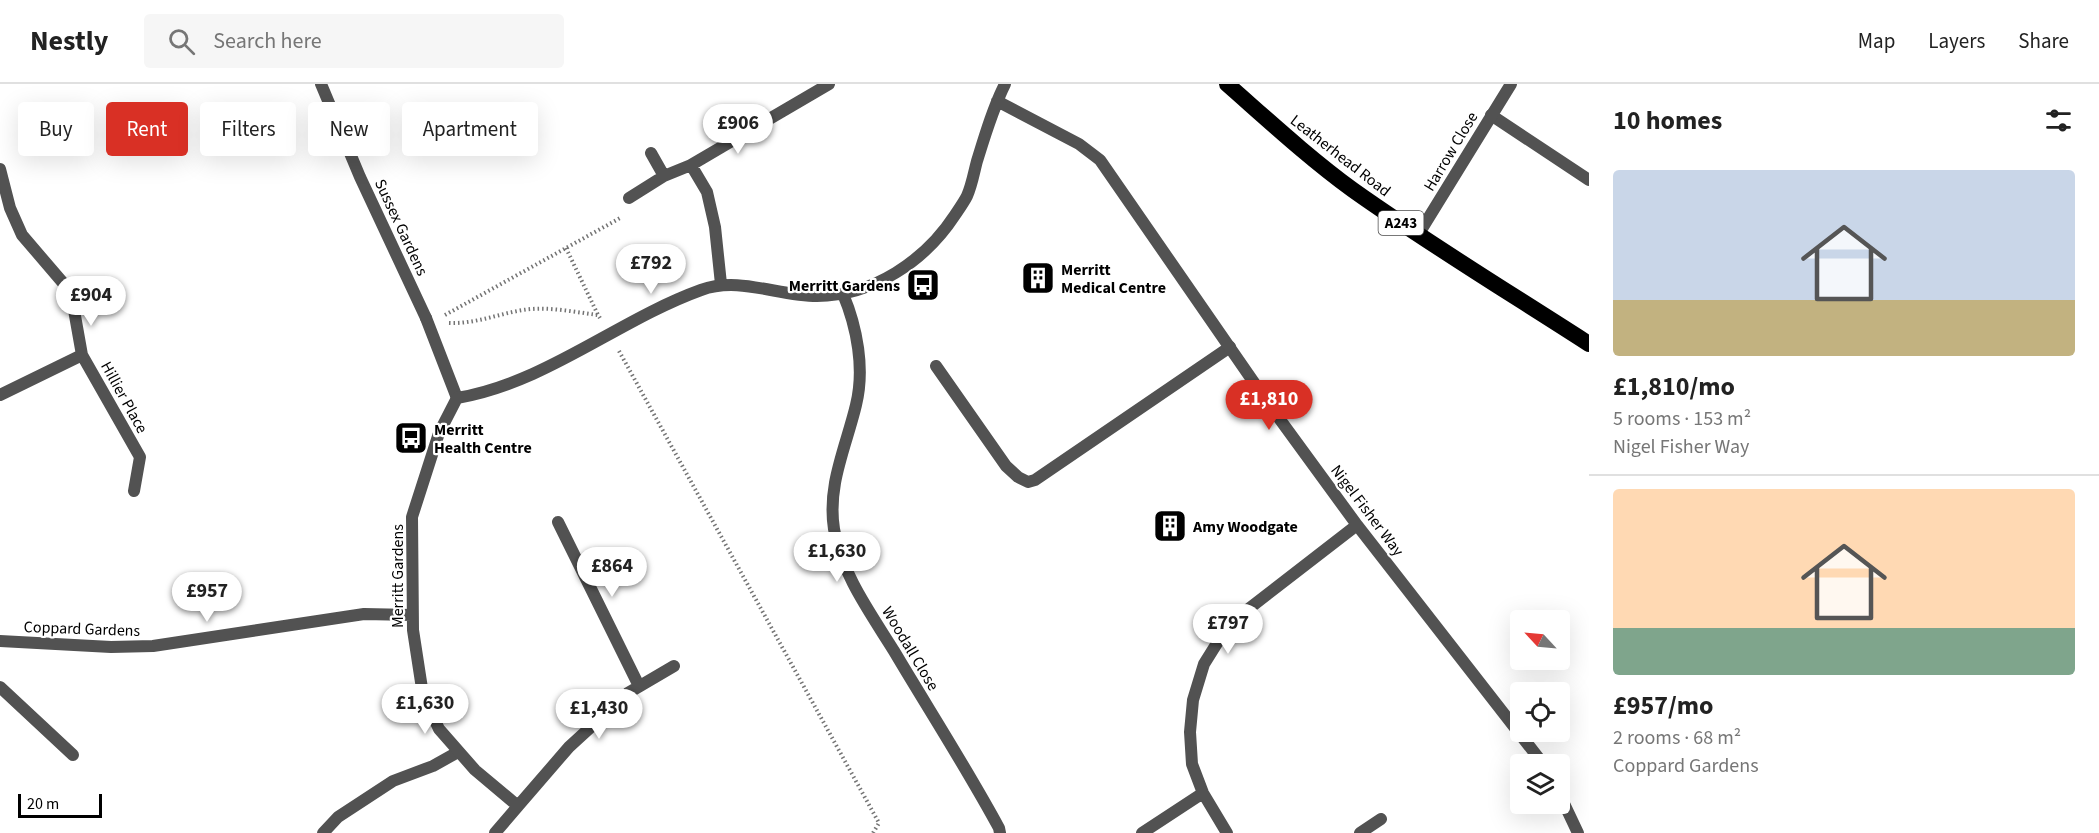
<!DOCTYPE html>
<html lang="en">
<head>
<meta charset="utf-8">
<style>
	:root { --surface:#fff; --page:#f6f6f6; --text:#222; --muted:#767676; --line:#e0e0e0; --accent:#d93025 }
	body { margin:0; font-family:"Source Sans 3",sans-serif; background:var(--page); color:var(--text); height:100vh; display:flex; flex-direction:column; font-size:22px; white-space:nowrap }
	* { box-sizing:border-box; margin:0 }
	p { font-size:20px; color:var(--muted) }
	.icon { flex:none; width:33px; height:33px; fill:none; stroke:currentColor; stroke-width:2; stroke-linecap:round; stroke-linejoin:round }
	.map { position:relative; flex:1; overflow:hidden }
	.drawer { display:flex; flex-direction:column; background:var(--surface); width:510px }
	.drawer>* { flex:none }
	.banner { position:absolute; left:18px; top:18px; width:570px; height:54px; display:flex; gap:12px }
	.needle { width:39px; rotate:296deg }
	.buttons { position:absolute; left:1510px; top:526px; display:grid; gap:12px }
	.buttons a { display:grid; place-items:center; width:60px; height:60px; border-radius:6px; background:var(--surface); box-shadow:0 6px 24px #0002; font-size:30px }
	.scale { position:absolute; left:18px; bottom:15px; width:84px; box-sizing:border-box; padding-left:6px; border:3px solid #000; border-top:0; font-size:16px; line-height:21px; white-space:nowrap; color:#000; -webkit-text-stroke:4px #fff; paint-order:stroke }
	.price { position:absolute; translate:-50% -51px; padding:0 14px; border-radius:21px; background:#fff; color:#222; font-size:20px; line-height:39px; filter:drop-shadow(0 2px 3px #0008) }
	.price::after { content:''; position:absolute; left:50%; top:36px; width:18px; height:14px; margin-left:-9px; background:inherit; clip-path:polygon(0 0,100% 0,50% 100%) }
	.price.current { background:var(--accent); color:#fff }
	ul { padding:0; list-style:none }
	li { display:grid; align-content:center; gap:12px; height:318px; padding:0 24px }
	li+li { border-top:2px solid var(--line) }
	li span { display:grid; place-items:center; height:186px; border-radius:6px; color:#555 }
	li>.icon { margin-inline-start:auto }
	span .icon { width:108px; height:108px; fill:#fffc; stroke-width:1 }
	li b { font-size:26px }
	h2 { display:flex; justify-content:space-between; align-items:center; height:72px; padding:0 24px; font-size:26px }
	.chip { padding:0 21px; border-radius:6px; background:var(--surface); box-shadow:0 6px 24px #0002; font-size:21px; line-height:54px }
	.chip.current { background:var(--accent); color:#fff }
	header { display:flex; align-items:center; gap:36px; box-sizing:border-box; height:84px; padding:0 30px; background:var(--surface); border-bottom:2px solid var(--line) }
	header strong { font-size:28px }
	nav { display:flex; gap:33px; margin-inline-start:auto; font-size:21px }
	.search { width:420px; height:54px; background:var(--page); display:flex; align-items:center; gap:15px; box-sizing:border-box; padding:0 21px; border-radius:6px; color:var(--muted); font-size:22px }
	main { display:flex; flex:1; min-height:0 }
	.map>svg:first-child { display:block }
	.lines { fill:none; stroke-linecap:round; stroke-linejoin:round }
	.path { stroke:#747474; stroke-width:4; stroke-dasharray:1.5 3; stroke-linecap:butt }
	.service { stroke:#525252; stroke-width:12 }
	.minor { stroke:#525252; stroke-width:12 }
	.trunk { stroke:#000; stroke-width:16 }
	.labels { text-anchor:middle; stroke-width:4.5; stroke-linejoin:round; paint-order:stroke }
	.shield { fill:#fff; stroke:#4c4c4c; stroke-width:1.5 }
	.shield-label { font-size:15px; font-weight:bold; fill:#000 }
	.street-label { font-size:16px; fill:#000; stroke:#fff }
	.poi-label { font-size:16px; font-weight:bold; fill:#000; stroke:#fff; text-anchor:start }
</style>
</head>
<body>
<header>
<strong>Nestly</strong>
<div class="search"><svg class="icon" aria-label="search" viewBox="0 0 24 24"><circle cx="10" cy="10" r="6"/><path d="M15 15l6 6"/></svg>Search here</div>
<nav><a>Map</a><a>Layers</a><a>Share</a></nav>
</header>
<main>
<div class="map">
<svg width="1589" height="749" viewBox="0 0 1589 749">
	<rect width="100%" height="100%" fill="#fff"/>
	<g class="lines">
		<path class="path" d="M566 164 598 231
			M445 231 622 133
			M449 239C475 240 498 230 523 226 547 222 574 228 598 231L600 234
			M619 267 879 739 873 749"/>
		<path class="service" d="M1491 31 1589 96
			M426 234 457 314
			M936 282 1006 382 1018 393 1028 398 1035 396 1230 263
			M0 603 73 671
			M323 749 338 733 393 697 433 682 458 668
			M1360 749 1381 735"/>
		<path class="minor" d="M321 0 360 93 426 234
			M997 17 1079 60 1100 76 1273 326 1357 441 1544 681
			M651 69 664 92
			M691 81 707 108 715 143 721 200
			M0 85 10 124 22 151 64 200 74 226 82 271 140 373 134 407
			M629 114 664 92 691 81 829 0
			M1418 151 1511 0
			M843 210C857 243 865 285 856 321 846 363 827 401 834 445 841 489 871 530 894 567 929 626 966 683 999 744L1000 749
			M0 311 82 271
			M558 438 639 602
			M0 557 111 563 153 562 364 530 412 531
			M1560 711 1578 749
			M518 722 569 663 628 609 674 582
			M495 749 518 722 475 686 439 645 423 611 413 546 412 433 439 349 457 314C546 299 618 236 701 206 739 192 778 212 817 212 873 212 925 177 955 131 959 125 964 118 967 112 972 101 974 88 977 77 985 51 993 24 1005 0
			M1142 749 1203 709
			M1227 749 1203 709 1192 680 1190 648 1193 616 1204 580 1229 540 1357 441"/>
		<path class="trunk" d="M1227 0C1268 36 1309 74 1353 106 1429 160 1510 209 1589 260"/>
	</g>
	<defs>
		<g id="building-square" transform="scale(1.725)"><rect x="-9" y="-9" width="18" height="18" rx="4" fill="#000" stroke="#fff"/><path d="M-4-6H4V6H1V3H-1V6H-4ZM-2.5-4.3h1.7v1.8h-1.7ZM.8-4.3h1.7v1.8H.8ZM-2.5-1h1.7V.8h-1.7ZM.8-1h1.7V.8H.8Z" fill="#fff"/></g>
		<g id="bus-square" transform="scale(1.725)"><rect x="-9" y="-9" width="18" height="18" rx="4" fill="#000" stroke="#fff"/><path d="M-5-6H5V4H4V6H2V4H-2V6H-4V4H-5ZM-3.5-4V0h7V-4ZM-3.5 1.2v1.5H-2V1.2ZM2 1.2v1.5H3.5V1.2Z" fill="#fff"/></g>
	</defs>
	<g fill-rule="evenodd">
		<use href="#building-square" x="1038" y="194"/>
		<use href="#bus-square" x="923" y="201"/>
		<use href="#bus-square" x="411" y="354"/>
		<use href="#building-square" x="1170" y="442"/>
	</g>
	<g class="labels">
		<rect class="shield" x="1378.5" y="127" width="45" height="24" rx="4.5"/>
		<g class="shield-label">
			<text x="1401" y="144">A243</text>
		</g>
		<g class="street-label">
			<text transform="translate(1450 67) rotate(-59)" y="6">Harrow Close</text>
			<text transform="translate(1341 71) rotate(38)" y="6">Leatherhead Road</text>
			<text transform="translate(402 143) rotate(65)" y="6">Sussex Gardens</text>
			<text transform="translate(125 313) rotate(61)" y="6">Hillier Place</text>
			<text transform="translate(1368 426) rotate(53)" y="6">Nigel Fisher Way</text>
			<text transform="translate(397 492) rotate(-90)" y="6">Merritt Gardens</text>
			<text transform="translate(82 544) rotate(2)" y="6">Coppard Gardens</text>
			<text transform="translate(911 564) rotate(59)" y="6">Woodall Close</text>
		</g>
		<g class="poi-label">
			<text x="1061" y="191">Merritt<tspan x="1061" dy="18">Medical Centre</tspan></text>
			<text x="900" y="207" text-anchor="end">Merritt Gardens</text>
			<text x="434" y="351">Merritt<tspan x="434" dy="18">Health Centre</tspan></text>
			<text x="1193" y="448">Amy Woodgate</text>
		</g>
	</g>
</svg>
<div class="buttons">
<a><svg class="needle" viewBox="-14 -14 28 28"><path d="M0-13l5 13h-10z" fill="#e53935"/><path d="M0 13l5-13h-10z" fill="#767676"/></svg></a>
<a><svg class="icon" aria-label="locate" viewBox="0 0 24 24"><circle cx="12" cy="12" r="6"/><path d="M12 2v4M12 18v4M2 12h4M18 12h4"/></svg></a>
<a><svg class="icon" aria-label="layers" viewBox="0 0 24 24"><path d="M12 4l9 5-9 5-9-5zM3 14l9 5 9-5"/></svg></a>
</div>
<div class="scale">20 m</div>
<b class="price" style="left:738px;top:71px">£906</b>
<b class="price" style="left:651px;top:211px">£792</b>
<b class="price" style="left:91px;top:243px">£904</b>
<b class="price current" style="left:1269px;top:347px">£1,810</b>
<b class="price" style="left:837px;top:499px">£1,630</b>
<b class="price" style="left:612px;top:514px">£864</b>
<b class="price" style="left:207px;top:539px">£957</b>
<b class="price" style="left:1228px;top:571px">£797</b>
<b class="price" style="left:425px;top:651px">£1,630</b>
<b class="price" style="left:599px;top:656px">£1,430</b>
<div class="banner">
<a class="chip">Buy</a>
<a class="chip current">Rent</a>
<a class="chip">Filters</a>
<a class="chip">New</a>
<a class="chip">Apartment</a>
</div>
</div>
<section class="drawer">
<h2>10 homes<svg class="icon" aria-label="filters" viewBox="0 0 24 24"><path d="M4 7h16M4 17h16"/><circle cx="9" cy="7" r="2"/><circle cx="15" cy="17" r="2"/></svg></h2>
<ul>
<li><span style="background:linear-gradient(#c9d6e8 70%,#c2b280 0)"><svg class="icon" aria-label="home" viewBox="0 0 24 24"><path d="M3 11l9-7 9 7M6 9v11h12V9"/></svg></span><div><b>£1,810/mo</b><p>5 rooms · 153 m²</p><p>Nigel Fisher Way</p></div></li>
<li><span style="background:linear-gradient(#ffd9b3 75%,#7fa58c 0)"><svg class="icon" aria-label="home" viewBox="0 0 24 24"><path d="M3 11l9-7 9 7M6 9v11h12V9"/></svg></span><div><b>£957/mo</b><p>2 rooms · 68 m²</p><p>Coppard Gardens</p></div></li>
</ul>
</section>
</main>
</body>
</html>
